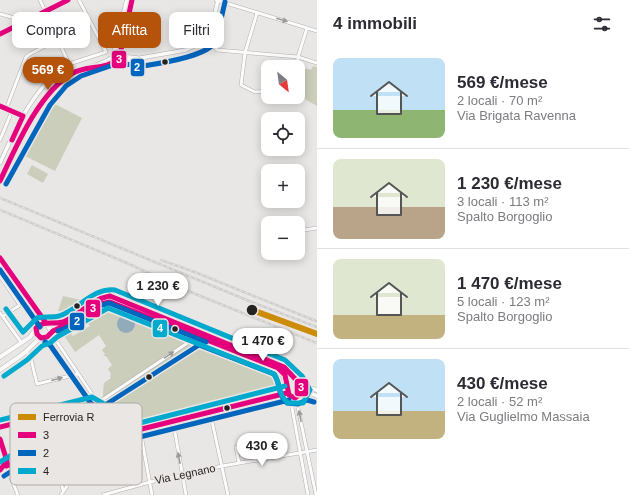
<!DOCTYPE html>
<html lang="it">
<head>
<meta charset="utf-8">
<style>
	:root { --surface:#fff; --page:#f7f7f7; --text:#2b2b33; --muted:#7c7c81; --line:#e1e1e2; --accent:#b45309 }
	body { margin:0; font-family:Arial,sans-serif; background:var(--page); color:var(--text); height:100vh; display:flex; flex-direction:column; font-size:15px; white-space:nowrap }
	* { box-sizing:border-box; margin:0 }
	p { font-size:13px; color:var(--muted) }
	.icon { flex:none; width:22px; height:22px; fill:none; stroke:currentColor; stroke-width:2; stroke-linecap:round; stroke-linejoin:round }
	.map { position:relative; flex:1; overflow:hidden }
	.drawer { display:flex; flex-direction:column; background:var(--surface); width:312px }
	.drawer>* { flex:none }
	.banner { position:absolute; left:12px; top:12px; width:245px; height:36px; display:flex; gap:8px }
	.needle { width:26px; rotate:151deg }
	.fabs { position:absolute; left:261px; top:60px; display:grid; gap:8px }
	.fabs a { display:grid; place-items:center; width:44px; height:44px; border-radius:8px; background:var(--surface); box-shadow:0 2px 10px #0003; font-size:20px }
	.price { position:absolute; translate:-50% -34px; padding:0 9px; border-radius:14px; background:#fff; color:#222; font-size:13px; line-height:26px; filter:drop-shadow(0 1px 2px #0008) }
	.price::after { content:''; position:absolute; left:50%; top:24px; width:12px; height:9px; margin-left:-6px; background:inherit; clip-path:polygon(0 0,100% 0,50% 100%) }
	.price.on { background:var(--accent); color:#fff }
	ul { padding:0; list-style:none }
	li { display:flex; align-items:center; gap:12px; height:100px; padding:0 16px }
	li+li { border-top:1px solid var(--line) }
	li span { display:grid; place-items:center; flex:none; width:112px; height:80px; border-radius:8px; color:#555 }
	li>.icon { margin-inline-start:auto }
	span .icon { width:48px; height:48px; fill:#fffc; stroke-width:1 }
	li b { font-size:17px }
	h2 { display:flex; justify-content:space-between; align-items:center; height:48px; padding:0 16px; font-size:17px }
	.pill { padding:0 14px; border-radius:8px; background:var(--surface); box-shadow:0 2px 10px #0003; font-size:14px; line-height:36px }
	.pill.on { background:var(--accent); color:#fff }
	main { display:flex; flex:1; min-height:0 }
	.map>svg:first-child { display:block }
	.green { fill:#cbceba }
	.water { fill:#92abbb }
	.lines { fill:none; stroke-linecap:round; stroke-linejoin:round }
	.minor-casing { stroke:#b1afaf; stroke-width:4 }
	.tertiary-casing { stroke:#b1afaf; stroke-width:4.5 }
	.secondary-casing { stroke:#b1afaf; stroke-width:5 }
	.minor { stroke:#fcfbfb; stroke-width:3 }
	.tertiary { stroke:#fcfbfb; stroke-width:3.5 }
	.secondary { stroke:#fcfbfb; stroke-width:4 }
	.rail-casing { stroke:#cececd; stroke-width:2.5 }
	.rail { stroke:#eae6e4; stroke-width:1; stroke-dasharray:3; stroke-linecap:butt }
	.bus-1-casing { stroke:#eae6e4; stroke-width:8 }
	.bus-2-casing { stroke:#eae6e4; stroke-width:8 }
	.bus-3-casing { stroke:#eae6e4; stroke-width:8 }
	.bus-1 { stroke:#e5007d; stroke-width:5 }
	.bus-2 { stroke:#0065bd; stroke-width:5 }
	.bus-3 { stroke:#00a9ce; stroke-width:5 }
	.rail-1-casing { stroke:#eae6e4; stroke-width:9 }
	.rail-1 { stroke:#cd8c07; stroke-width:6 }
	.oneway { fill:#9b9a99 }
	.bus-dot { fill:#242322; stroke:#eae6e4; stroke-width:1.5 }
	.labels { text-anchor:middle; stroke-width:4; stroke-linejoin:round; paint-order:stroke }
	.street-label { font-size:11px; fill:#242322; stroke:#eae6e4 }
	.key { fill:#eae6e4; stroke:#afacaa; stroke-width:1 }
	.key-label { font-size:11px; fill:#242322 }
	.line-badge { stroke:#eae6e4; stroke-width:1.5 }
	.badge-label { font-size:11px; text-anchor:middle; font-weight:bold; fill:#fff }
</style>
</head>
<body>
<main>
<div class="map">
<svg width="317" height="495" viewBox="0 0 317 495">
	<rect width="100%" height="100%" fill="#e9e7e5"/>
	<path class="green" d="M313 66 317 67V106L298 95 301 89 303 68 311 70Z
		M53 103 82 118 55 171 25 156Z
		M32 165 48 174 43 183 27 174Z
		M63 296 86 301 71 312 58 311Z
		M109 307 279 374 284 379 283 387 277 391 110 432C102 421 102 396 104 383L111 378 110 376 111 374 108 369 112 365 106 356H103L105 354 102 350 106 346 99 335 75 352 63 334 70 333 73 336 80 332 78 329 81 327 83 330 90 326 87 322 91 319 87 314 99 308Z"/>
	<path class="water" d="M117 324a9 9 0 1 1 18 0a9 9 0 1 1-18 0Z"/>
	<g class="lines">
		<g class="minor-casing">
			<path id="minor" d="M40 0 69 64 106 52 79 0
				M216 0 317 31
				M257 13 245 53 241 85 255 92 268 91
				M0 14 22 20 23 22
				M209 39 217 50 298 57 317 63
				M297 67 298 57 307 28
				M0 106 23 116
				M6 109 26 57 30 54 57 40
				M0 140 12 111
				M298 231 317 228
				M265 234 268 235
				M0 276 20 305 3 316
				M0 313 21 342
				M193 329 203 326 255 346 263 358
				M48 336 55 339 94 397 99 402 195 338 199 337
				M26 351 31 359 37 384 78 374
				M290 397 308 495
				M299 397 297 403 316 495
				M210 412 228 495
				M173 421 186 495
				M140 429 152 495
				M236 447 239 463
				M55 457 63 490
				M6 466 18 495
				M61 495 67 486
				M103 495 150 482 222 466 317 450"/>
		</g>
		<g class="tertiary-casing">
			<path id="tertiary" d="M0 34 68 0
				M111 59 120 56 138 58
				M112 63 186 50 209 39 218 0
				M0 163C17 126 34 86 69 64
				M98 408 105 444
				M98 408 102 400
				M0 427 87 405 93 404 98 408
				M0 439C3 448 4 459 14 461
				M0 470 12 463 49 452 287 393"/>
		</g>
		<g class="secondary-casing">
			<path id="secondary" d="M95 66 112 63 120 58 132 0
				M0 181C12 156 44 91 65 77 80 68 100 67 113 57L127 0
				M0 258 46 323
				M28 302 38 319 37 326
				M48 325C73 325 91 294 113 297L284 367 301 385V394
				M0 357 30 337 40 324 48 325 51 333
				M0 370 23 354 38 340 47 337 53 331 70 323 100 304 108 301 278 368 286 378 287 392 291 397H297L307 392 317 396
				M301 385 317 390"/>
		</g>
		<use href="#minor" class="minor"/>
		<use href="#tertiary" class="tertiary"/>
		<use href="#secondary" class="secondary"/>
		<g class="rail-casing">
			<path id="rail" d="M0 198 254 303 317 327
				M0 210 127 263 183 289 317 343
				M161 260 197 273 316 321"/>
		</g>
		<use href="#rail" class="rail"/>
		<g class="bus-1-casing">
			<path id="bus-1" d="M0 34 68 0
				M0 106 23 116 12 140
				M0 181C16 147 39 92 73 73 87 65 105 70 119 59L132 0
				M0 258 46 323
				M110 296 284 367 301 385 302 393 295 398 289 395 285 375 278 368 110 302 100 304 70 323 53 331 47 337 41 338 37 334 36 328C44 320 53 325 63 322 80 315 91 299 110 296Z
				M0 427 92 404 98 408 105 433 111 437
				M0 439 7 461 0 470
				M6 466 49 452 287 393"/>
		</g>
		<g class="bus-2-casing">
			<path id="bus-2" d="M133 68C152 64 207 58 216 41L225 2
				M6 184 50 105 66 86 81 76 116 64 141 65
				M0 270 40 327
				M58 331C77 326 89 307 109 303L206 342
				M45 342 50 345 92 405 97 408 102 407 199 345 274 374C281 384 277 394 287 403L298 404 307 400 314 402
				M4 476 15 469 51 459 289 400"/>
		</g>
		<g class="bus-3-casing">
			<path id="bus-3" d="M4 376 27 360 42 346 50 343 57 337 108 308 274 374C281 384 278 395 288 403H303L310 390 302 376 285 360 115 290C91 288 80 309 59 316 52 318 44 316 37 318L23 332 6 309
				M0 420 92 397 104 404 109 427 113 430
				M0 462 10 456 285 386"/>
		</g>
		<use href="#bus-1" class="bus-1"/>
		<use href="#bus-2" class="bus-2"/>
		<use href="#bus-3" class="bus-3"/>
		<g class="rail-1-casing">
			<path id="rail-1" d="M252 310 317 334"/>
		</g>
		<use href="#rail-1" class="rail-1"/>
	</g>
	<defs><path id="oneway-solid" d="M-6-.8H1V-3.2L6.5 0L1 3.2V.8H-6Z"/></defs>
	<g class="oneway">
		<use href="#oneway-solid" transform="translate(282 20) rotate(16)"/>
		<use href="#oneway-solid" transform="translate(169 355) rotate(-34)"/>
		<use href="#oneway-solid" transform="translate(57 379) rotate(-15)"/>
		<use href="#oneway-solid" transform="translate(300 416) rotate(-101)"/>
		<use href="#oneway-solid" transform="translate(179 458) rotate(-101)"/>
	</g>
	<g class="bus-dot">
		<circle cx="165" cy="62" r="3.5"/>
		<circle cx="77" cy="306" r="3.5"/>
		<circle cx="252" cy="310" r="6"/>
		<circle cx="175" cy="329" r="3.5"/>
		<circle cx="149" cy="377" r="3.5"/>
		<circle cx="227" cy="408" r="3.5"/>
	</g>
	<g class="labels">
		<g class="street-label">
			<text transform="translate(185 474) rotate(-12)" y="4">Via Legnano</text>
		</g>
	</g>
	<rect x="10" y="403" width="132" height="82" rx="6" class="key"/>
	<rect x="18" y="414" width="18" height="6" fill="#cd8c07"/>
	<rect x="18" y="432" width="18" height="6" fill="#e5007d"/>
	<rect x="18" y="450" width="18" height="6" fill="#0065bd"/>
	<rect x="18" y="468" width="18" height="6" fill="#00a9ce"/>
	<g class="key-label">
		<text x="43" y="421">Ferrovia R</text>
		<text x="43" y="439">3</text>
		<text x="43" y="457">2</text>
		<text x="43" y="475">4</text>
	</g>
	<g class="line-badge">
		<rect x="111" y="50" width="16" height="19" rx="4" fill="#e5007d"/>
		<rect x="130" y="58" width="15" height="19" rx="4" fill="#0065bd"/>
		<rect x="85" y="299" width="16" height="19" rx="4" fill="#e5007d"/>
		<rect x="69" y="312" width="16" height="19" rx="4" fill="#0065bd"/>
		<rect x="152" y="319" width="16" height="19" rx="4" fill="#00a9ce"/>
		<rect x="294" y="378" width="15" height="19" rx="4" fill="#e5007d"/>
	</g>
	<g class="badge-label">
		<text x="119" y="63">3</text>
		<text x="137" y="71">2</text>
		<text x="93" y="312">3</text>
		<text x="77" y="325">2</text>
		<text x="160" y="332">4</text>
		<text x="301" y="391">3</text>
	</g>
</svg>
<div class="fabs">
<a><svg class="needle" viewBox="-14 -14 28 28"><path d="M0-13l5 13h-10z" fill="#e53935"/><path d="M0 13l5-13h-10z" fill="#7c7c81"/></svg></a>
<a><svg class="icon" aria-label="locate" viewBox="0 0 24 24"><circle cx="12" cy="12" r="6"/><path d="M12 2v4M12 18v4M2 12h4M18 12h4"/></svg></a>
<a>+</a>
<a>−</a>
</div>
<b class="price on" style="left:48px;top:91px">569 €</b>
<b class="price" style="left:158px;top:307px">1 230 €</b>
<b class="price" style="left:263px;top:362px">1 470 €</b>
<b class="price" style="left:262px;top:467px">430 €</b>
<div class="banner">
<a class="pill">Compra</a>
<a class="pill on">Affitta</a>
<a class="pill">Filtri</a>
</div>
</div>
<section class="drawer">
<h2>4 immobili<svg class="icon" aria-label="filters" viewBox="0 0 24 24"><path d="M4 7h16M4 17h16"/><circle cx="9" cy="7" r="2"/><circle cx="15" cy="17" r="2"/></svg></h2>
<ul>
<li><span style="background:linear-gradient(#bfe0f5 65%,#8fb573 0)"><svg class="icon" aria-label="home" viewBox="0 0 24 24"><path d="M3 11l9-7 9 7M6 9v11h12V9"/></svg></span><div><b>569 €/mese</b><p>2 locali · 70 m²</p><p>Via Brigata Ravenna</p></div></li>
<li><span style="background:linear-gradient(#dfe7d0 60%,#b9a48a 0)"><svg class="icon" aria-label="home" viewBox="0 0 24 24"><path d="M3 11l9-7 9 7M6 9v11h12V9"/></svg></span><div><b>1 230 €/mese</b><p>3 locali · 113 m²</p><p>Spalto Borgoglio</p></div></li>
<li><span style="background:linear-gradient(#dfe7d0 70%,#c2b280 0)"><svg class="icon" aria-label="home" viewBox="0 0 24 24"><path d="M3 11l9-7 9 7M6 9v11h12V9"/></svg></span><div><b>1 470 €/mese</b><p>5 locali · 123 m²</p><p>Spalto Borgoglio</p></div></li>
<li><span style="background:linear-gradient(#bfe0f5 65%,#c2b280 0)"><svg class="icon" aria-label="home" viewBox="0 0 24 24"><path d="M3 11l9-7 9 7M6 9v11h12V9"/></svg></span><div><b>430 €/mese</b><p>2 locali · 52 m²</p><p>Via Guglielmo Massaia</p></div></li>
</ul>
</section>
</main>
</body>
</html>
